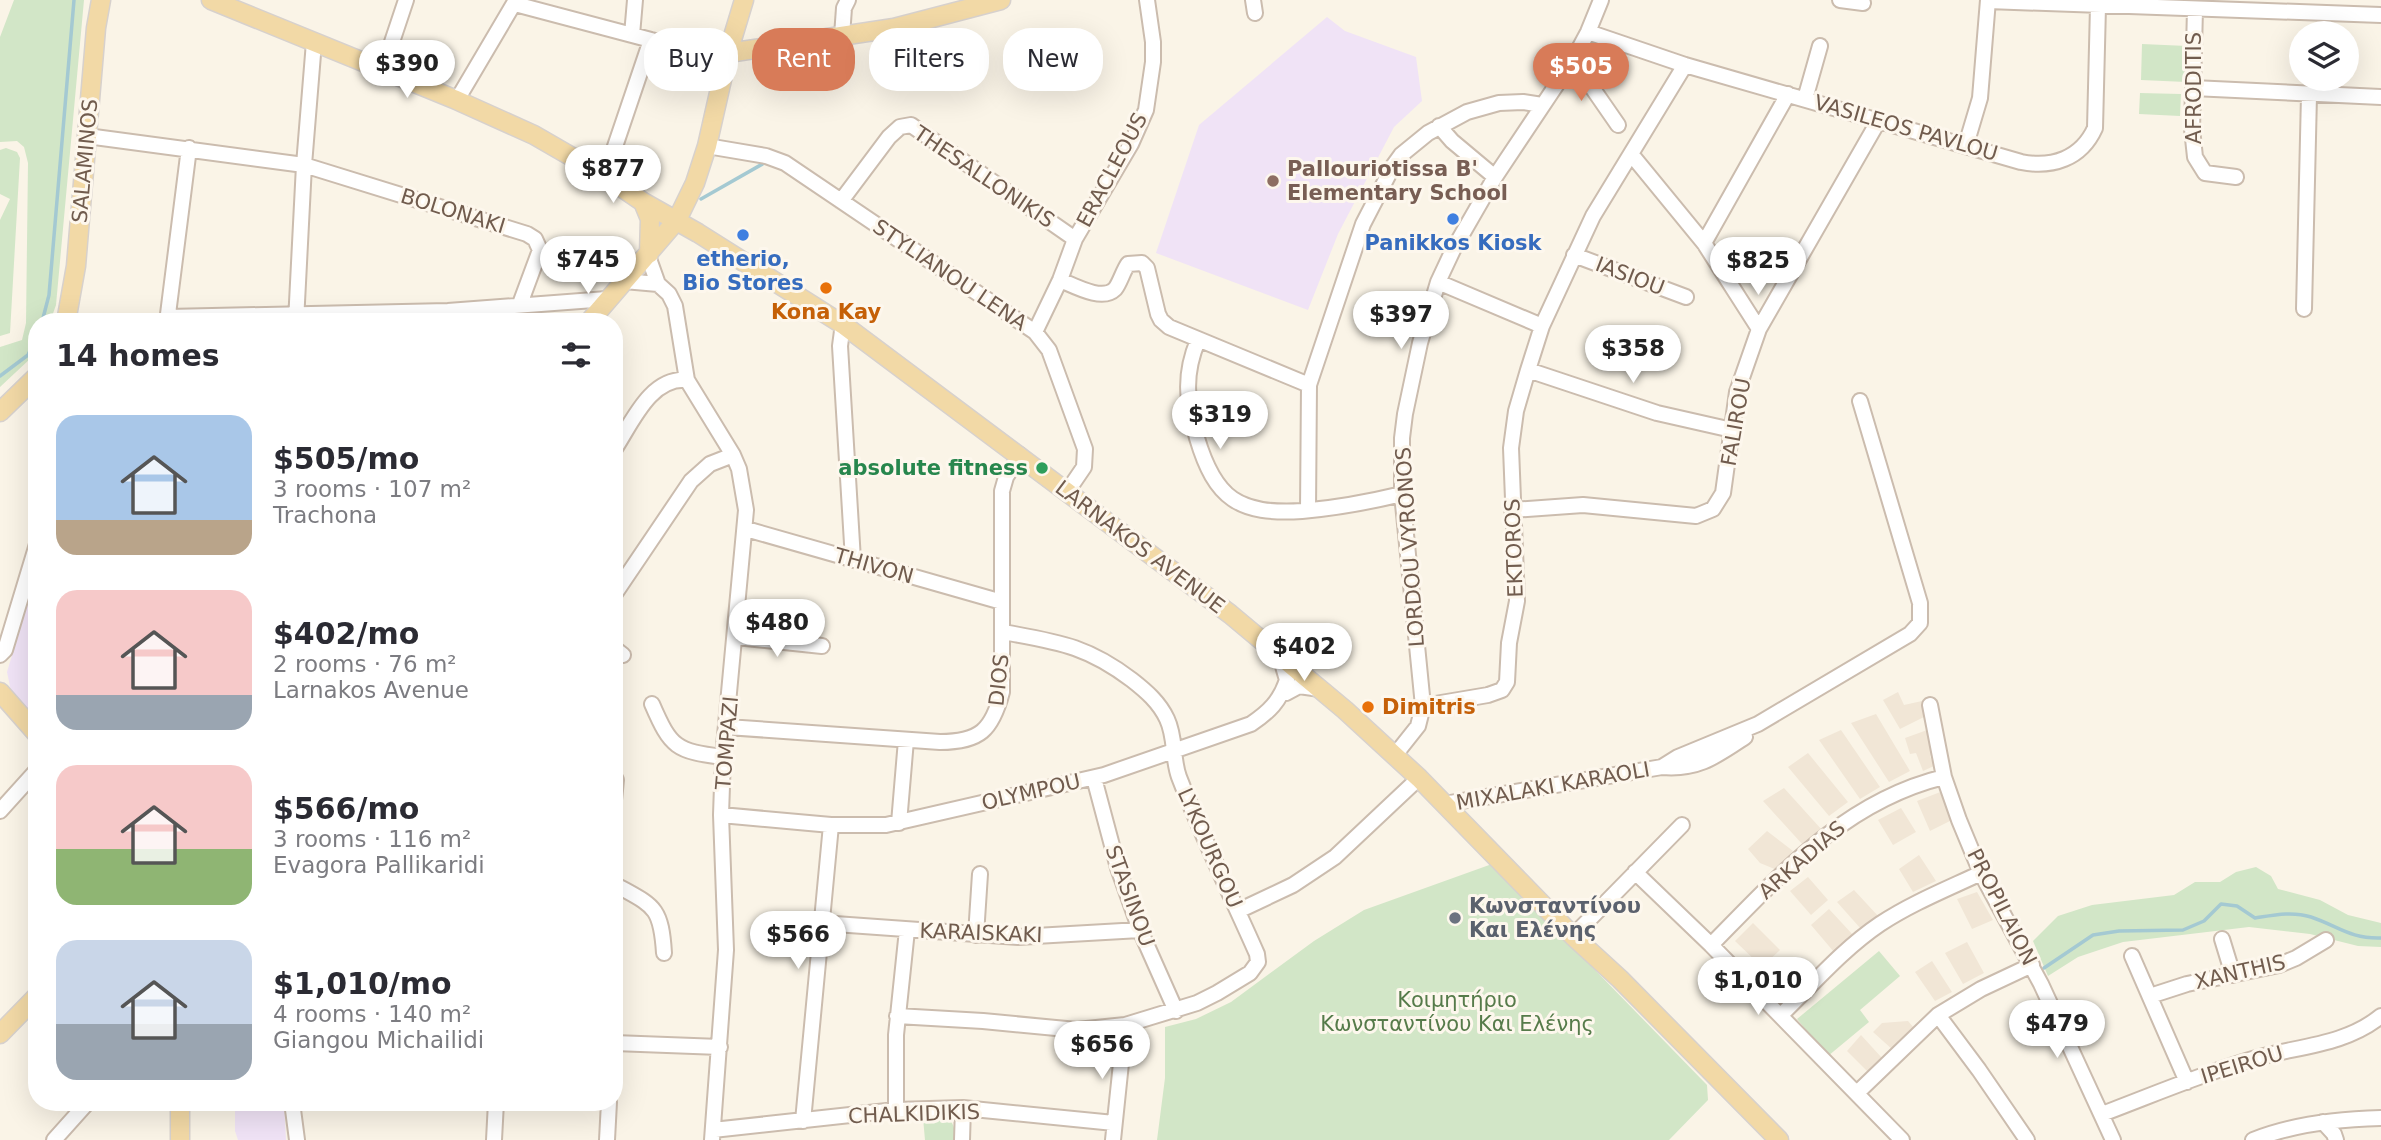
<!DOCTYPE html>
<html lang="en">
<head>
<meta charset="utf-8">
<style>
	:root { --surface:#fff; --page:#f2f2f3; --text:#2b2b33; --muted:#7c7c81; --accent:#d87b58 }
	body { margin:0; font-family:"DejaVu Sans",sans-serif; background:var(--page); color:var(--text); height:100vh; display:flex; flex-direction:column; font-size:26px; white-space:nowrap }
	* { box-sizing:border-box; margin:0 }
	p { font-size:23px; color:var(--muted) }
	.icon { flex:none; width:38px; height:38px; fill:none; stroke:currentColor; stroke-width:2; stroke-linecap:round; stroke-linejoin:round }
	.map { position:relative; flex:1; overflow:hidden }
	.sheet { position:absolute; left:28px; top:313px; width:595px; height:798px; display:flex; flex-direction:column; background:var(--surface); border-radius:28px; box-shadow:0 7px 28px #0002 }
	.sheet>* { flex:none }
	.top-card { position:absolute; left:644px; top:28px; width:665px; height:63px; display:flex; gap:14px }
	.fabs { position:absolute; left:2289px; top:21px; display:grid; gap:14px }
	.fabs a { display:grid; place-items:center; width:70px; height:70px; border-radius:50%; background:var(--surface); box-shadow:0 7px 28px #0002; font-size:35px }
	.price { position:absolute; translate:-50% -60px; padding:0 16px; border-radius:24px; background:#fff; color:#222; font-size:23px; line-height:46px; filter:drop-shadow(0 2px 4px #0008) }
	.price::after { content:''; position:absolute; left:50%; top:42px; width:21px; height:16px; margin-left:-10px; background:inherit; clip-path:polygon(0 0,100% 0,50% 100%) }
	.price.active { background:var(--accent); color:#fff }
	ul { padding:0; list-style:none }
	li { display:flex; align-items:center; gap:21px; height:175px; padding:0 28px }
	li span { display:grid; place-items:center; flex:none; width:196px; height:140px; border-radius:21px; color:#555 }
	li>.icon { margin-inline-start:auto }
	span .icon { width:84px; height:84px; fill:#fffc; stroke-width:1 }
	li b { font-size:30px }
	h2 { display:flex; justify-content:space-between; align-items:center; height:84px; padding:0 28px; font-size:30px }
	.pill { padding:0 24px; border-radius:28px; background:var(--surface); box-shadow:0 7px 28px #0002; font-size:24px; line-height:63px }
	.pill.active { background:var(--accent); color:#fff }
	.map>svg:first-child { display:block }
	.residential { fill:#f1e6d6 }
	.education { fill:#f0e3f6 }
	.green { fill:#d2e6c7 }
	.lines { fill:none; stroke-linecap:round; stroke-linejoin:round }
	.stream { stroke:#a4c9d2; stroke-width:3.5 }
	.minor-casing { stroke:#cbbcae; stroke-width:18 }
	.major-casing { stroke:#d7d1cd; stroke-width:21 }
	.minor { stroke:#fff; stroke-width:14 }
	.major { stroke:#f2d9a6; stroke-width:18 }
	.education-dot { fill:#8d6e63; stroke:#fdf7ed; stroke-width:2.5 }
	.shop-dot { fill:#3f7fe0; stroke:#fdf7ed; stroke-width:2.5 }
	.food-dot { fill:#e8710a; stroke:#fdf7ed; stroke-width:2.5 }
	.leisure-dot { fill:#2e9e5b; stroke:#fdf7ed; stroke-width:2.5 }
	.worship-dot { fill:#6b7280; stroke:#fdf7ed; stroke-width:2.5 }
	.labels { text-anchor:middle; stroke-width:6; stroke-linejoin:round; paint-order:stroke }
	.street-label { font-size:21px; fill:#715c4e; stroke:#fdf7ed }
	.education-label { font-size:21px; font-weight:bold; fill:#785e54; stroke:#fdf7ed; text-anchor:start }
	.shop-label { font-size:21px; font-weight:bold; fill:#366cbe; stroke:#fdf7ed }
	.food-label { font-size:21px; font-weight:bold; fill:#c56008; stroke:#fdf7ed }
	.leisure-label { font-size:21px; font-weight:bold; fill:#27864d; stroke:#fdf7ed; text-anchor:end }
	.worship-label { font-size:21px; font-weight:bold; fill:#5b616d; stroke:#fdf7ed; text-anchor:start }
	.park-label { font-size:21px; fill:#567b4a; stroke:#fdf7ed }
</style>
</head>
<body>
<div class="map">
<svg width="2381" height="1140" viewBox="0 0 2381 1140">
	<rect width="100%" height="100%" fill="#faf4e7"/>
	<path class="residential" d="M1898 692 1904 705 1922 701 1926 716 1900 729 1883 700Z
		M1876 714 1910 771 1889 782 1851 723Z
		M1930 729 1935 751 1930 756 1934 766 1923 771 1916 753 1910 754 1905 738Z
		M1841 730 1880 787 1860 799 1819 740Z
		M1808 753 1848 802 1829 816 1788 767Z
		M1784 788 1822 830 1803 845 1763 801Z
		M1943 791 1954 819 1930 831 1917 801Z
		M1901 808 1916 832 1893 845 1878 820Z
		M1767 831 1793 851 1777 870 1760 863 1748 849Z
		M1919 855 1936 881 1913 892 1899 869Z
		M1808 877 1828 900 1811 915 1790 891Z
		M1854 890 1879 917 1861 929 1837 902Z
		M1977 892 1993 920 1972 929 1957 899Z
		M1829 909 1854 936 1834 952 1811 925Z
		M1753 923 1780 950 1762 967 1735 941Z
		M1967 942 1984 973 1963 984 1945 953Z
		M1788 958 1809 977 1788 994 1770 975Z
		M1932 961 1952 992 1935 1001 1915 972Z
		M1908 1021 1914 1028 1893 1050 1873 1032 1882 1023Z
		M1861 1035 1882 1058 1868 1072 1847 1051Z"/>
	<path class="education" d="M1327 17 1345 31 1416 57 1422 101 1394 127 1338 234 1308 310 1156 253 1199 125Z
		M37 572V722L11 691 7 672Z
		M235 1103H284L286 1140H238L235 1131Z"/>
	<path class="green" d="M14 0H84L56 305 50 322H37V347L31 358 0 387V347L22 340 26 323 28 163 24 147 17 141 0 142V37Z
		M2142 44 2187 46 2186 82 2141 80Z
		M2140 93 2181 94 2180 116 2139 114Z
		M6 148 17 152 20 158 10 333 0 336V220L10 199 0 194V150Z
		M1492 864 1707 1085 1708 1100 1669 1140H1157L1165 1078V1027L1196 1019 1231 1002 1314 941 1364 910Z
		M2256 867 2271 876 2278 889 2320 900 2348 915 2381 923V947L2358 946 2310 934 2249 927 2123 942 2078 957 2048 976 2033 941 2058 916 2092 905 2174 895 2195 882H2220L2236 872Z
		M1879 951 1900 976 1860 1010 1869 1022 1828 1056 1797 1019Z
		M942 1115C954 1121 955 1127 955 1140H925L923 1118Z"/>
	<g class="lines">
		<path class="stream" d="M701 199 766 162
			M42 322 49 295 74 0
			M0 376 28 355 37 335
			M2044 968 2093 935 2119 931 2183 930 2204 921 2221 904 2237 906 2255 918C2274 915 2292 911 2311 917 2338 926 2350 939 2381 938"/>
		<g class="minor-casing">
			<path id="minor" d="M1253 0 1255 13
				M1840 0 1863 3
				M1988 1 2381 15
				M515 4 651 40 702 52 728 53
				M2195 9 2192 129 2195 157 2205 173 2236 177
				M1588 32 1685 65 2021 162C2052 168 2081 159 2095 128L2098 6
				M632 35 635 0
				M842 36 844 8 848 0
				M1573 60 1618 125
				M383 69 406 0
				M2193 88 2381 97
				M1805 99 1820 46
				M457 100 516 0
				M1439 126 1452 141 1495 177
				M87 136 304 165 527 234 535 239 540 250 520 304
				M1966 145 1980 98 1988 0
				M707 146 766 156 785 163 1035 332 1049 350 1085 449 1084 467 1067 492
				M1631 154 1704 243 1759 329
				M605 176 651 40
				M841 201 889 137 900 127 911 125 1075 239
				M1704 243 1788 94
				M1574 255 1686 297
				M648 256 658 284 669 294 675 306 687 380 733 455 739 469 746 510 723 757 721 815 726 950 712 1140
				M1060 280C1073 285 1102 302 1115 289 1120 283 1123 271 1128 264L1142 263 1147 268 1158 314 1161 320 1169 327 1309 385
				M624 281 658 284
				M1438 282 1542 326
				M2304 309 2309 95
				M168 317 448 311 607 299
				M167 322 189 148
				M296 322 304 165 314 42
				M845 326 842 331 840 346 853 560
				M1035 332 1060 280 1075 239 1131 144 1146 110 1153 62V42L1147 0
				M1198 340C1183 376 1187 401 1197 438 1215 499 1239 515 1302 511 1336 508 1369 502 1402 494
				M1528 370 1657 413 1732 430
				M614 450C632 423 650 377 687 380
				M1308 510 1309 385 1363 224 1393 166 1401 155 1428 133 1467 112 1499 103 1523 102 1542 105
				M1512 510 1583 505 1696 516 1713 509 1723 493 1737 392 1759 329 1879 120
				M746 529 1002 602
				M614 595 691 481 710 464 733 455
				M736 637 822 646
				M614 648 623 655
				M0 655 5 650 37 544
				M1286 693 1299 686 1320 689
				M652 704C671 748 676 751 723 757
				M1930 705 1944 777 1959 820 1981 873 2041 984 2113 1140
				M1423 706 1488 695 1502 690 1507 682 1509 643 1517 601 1511 448 1516 411 1528 370 1542 326 1593 216 1685 65
				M727 727 940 742C980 742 992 730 1002 692V491L1006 477 1020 455
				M1395 755 1418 726 1423 706 1402 494V438L1405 414 1420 343 1438 282 1453 250 1495 177 1573 60 1588 32 1601 0
				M1662 767 1678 757 1758 724 1910 634 1920 623V603L1860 401
				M614 776 616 780 614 800
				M1094 778 1118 868 1140 930 1176 1011
				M1444 804 1662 767C1698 770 1715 757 1745 737
				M0 811 37 770
				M721 815 831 825H886L1104 775 1251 724C1269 712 1280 701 1287 680L1280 656
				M899 823 906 740
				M1635 872 1711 945 1902 1140
				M614 884C653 906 661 905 664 953
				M1238 911 1293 885 1335 857 1419 778
				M821 923 1018 937 1140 930
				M976 935 980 874
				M1573 936 1682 825
				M2222 939 2233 975
				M1711 945C1780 875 1845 801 1944 777
				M2132 956 2187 1082
				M2150 996 2187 984 2279 965 2296 958 2326 940
				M1781 1015C1813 984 1843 949 1880 924 1912 903 1947 889 1981 873
				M1938 1015 1979 1070 2027 1140
				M897 1016 983 1021 1077 1030 1125 1025 1197 1003 1217 993 1250 973 1258 962 1257 954C1231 895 1202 837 1179 777 1172 758 1176 738 1167 719 1159 702 1146 691 1132 680 1086 645 1057 642 1003 632
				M614 1043 720 1047
				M1858 1092 1938 1015 1981 989 2032 965
				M292 1102 297 1140
				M896 1110V1035L907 930
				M2102 1114C2150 1096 2199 1075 2249 1060 2294 1046 2343 1047 2381 1016
				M803 1121 831 825
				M2323 1122 2334 1134 2336 1140
				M713 1130 896 1110 963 1108 1114 1123
				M54 1140 88 1102
				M494 1140 496 1102
				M607 1140 609 1102
				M962 1140 963 1108
				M1113 1140 1125 1025
				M2253 1140C2293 1124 2338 1119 2381 1118"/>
		</g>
		<g class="major-casing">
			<path id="major" d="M211 0 454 99 534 135 605 176 643 202 698 233 845 326 1230 614 1345 710 1419 778 1573 936 1620 979 1779 1140
				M728 53 894 28 1001 0
				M643 202 650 219 649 254
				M66 322 76 266 96 28 101 0
				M589 322 677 220 695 183 707 146 728 53 744 0
				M0 412 37 376
				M0 692 37 734
				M0 1034 37 996
				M180 1140V1102"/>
		</g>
		<use href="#minor" class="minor"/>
		<use href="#major" class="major"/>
	</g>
	<circle class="education-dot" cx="1273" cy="181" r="7"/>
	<g class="shop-dot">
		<circle cx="1453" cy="219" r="7"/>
		<circle cx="743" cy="235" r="7"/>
	</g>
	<g class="food-dot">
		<circle cx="826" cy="288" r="7"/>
		<circle cx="1368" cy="707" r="7"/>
	</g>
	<circle class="leisure-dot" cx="1042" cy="468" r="7"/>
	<circle class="worship-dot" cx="1455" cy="918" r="7"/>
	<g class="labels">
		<g class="street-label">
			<text transform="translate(2194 88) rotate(-90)" y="7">AFRODITIS</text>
			<text transform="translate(1906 128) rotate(16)" y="7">VASILEOS PAVLOU</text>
			<text transform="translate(85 161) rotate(-85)" y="7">SALAMINOS</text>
			<text transform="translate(1112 170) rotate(-62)" y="7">ERACLEOUS</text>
			<text transform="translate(984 177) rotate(34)" y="7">THESALLONIKIS</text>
			<text transform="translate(453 211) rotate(17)" y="7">BOLONAKI</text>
			<text transform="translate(950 275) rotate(34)" y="7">STYLIANOU LENA</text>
			<text transform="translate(1630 276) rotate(21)" y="7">IASIOU</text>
			<text transform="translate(1736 422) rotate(-80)" y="7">FALIROU</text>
			<text transform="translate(1140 547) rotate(37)" y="7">LARNAKOS AVENUE</text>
			<text transform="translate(1410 547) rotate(-94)" y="7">LORDOU VYRONOS</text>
			<text transform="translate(1514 548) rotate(-92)" y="7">EKTOROS</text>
			<text transform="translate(874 566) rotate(16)" y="7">THIVON</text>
			<text transform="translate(999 680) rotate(-84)" y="7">DIOS</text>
			<text transform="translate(727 743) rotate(-85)" y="7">TOMPAZI</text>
			<text transform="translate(1553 786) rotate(-10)" y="7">MIXALAKI KARAOLI</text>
			<text transform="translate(1031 792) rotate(-13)" y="7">OLYMPOU</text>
			<text transform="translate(1210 848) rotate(66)" y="7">LYKOURGOU</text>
			<text transform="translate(1802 860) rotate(-41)" y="7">ARKADIAS</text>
			<text transform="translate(1130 896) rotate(70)" y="7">STASINOU</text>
			<text transform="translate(2002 907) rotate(63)" y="7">PROPILAION</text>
			<text transform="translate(981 933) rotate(2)" y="7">KARAISKAKI</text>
			<text transform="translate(2240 972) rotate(-13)" y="7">XANTHIS</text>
			<text transform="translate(2242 1065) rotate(-17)" y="7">IPEIROU</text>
			<text transform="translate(914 1114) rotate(-2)" y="7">CHALKIDIKIS</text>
		</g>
		<g class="education-label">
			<text x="1287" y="176">Pallouriotissa B'<tspan x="1287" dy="24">Elementary School</tspan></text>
		</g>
		<g class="shop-label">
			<text x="1453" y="250">Panikkos Kiosk</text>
			<text x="743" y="266">etherio,<tspan x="743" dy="24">Bio Stores</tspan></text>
		</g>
		<g class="food-label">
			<text x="826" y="319">Kona Kay</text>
			<text x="1382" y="714" text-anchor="start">Dimitris</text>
		</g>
		<g class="leisure-label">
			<text x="1028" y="475">absolute fitness</text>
		</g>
		<g class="worship-label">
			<text x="1469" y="913">Κωνσταντίνου<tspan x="1469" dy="24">Και Ελένης</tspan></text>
		</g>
		<g class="park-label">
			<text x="1457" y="1007">Κοιμητήριο<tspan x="1457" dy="24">Κωνσταντίνου Και Ελένης</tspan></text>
		</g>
	</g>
</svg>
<div class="fabs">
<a><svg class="icon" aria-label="layers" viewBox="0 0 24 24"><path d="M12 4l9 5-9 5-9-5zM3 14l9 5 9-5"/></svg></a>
</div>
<b class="price" style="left:407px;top:100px">$390</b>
<b class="price active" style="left:1581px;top:103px">$505</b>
<b class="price" style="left:613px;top:205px">$877</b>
<b class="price" style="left:588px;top:296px">$745</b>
<b class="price" style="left:1758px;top:297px">$825</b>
<b class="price" style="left:1401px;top:351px">$397</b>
<b class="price" style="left:1633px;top:385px">$358</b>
<b class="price" style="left:1220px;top:451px">$319</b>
<b class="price" style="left:777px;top:659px">$480</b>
<b class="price" style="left:1304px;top:683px">$402</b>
<b class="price" style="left:798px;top:971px">$566</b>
<b class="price" style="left:1758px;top:1017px">$1,010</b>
<b class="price" style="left:2057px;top:1060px">$479</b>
<b class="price" style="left:1102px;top:1081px">$656</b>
<div class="top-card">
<a class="pill">Buy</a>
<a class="pill active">Rent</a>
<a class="pill">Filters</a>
<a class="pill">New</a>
</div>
<section class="sheet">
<h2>14 homes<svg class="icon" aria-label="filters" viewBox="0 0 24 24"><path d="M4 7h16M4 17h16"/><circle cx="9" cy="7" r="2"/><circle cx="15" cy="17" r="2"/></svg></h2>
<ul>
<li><span style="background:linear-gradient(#a9c7e8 75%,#b9a48a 0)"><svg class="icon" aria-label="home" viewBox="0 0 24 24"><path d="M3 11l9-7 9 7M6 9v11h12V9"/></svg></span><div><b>$505/mo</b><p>3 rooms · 107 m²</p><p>Trachona</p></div></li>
<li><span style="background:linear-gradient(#f6c9c9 75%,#9aa5b1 0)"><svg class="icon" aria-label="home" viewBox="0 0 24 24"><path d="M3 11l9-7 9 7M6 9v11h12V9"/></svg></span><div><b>$402/mo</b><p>2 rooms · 76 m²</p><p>Larnakos Avenue</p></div></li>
<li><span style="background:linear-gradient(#f6c9c9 60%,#8fb573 0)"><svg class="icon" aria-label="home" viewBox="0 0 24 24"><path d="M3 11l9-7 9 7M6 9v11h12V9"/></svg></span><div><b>$566/mo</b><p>3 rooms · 116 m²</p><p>Evagora Pallikaridi</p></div></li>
<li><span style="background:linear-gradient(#c9d6e8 60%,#9aa5b1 0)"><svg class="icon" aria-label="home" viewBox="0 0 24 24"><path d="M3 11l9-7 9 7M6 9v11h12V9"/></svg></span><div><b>$1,010/mo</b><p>4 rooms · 140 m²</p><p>Giangou Michailidi</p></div></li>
</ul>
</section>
</div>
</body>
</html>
